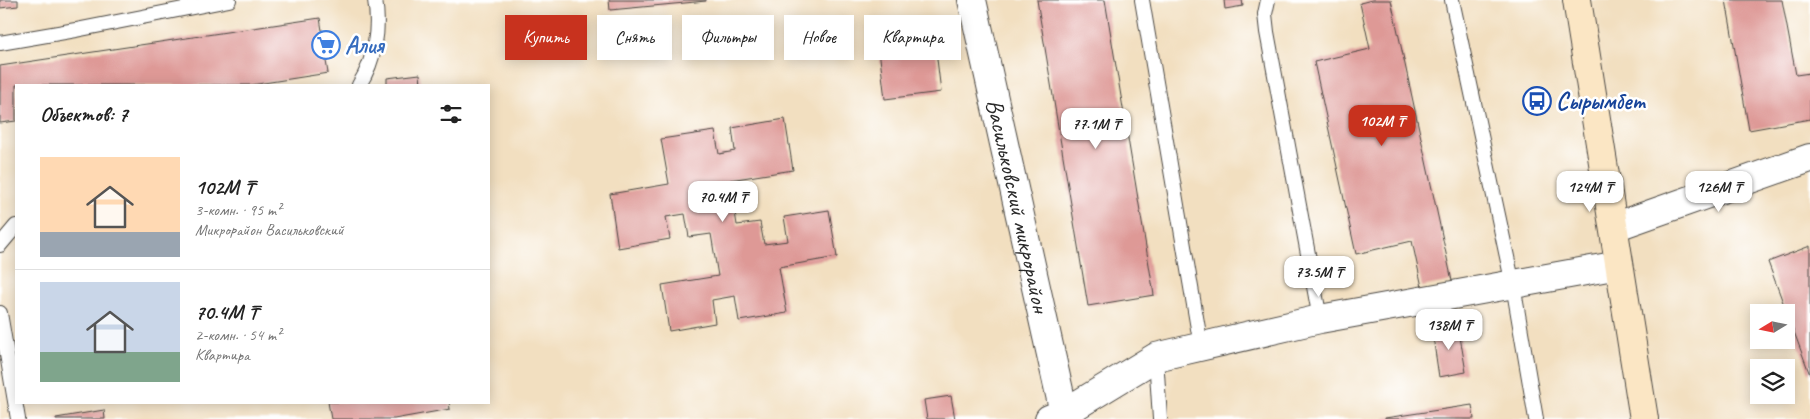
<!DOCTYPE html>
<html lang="ru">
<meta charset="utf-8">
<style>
:root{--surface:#fff;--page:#f6f6f6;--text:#222;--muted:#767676;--line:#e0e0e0;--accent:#c8321e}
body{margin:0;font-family:Caveat,sans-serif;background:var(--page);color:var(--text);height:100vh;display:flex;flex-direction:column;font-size:19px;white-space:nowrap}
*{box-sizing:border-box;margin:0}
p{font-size:16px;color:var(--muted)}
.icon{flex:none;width:28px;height:28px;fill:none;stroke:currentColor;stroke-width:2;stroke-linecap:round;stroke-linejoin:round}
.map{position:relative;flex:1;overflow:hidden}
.details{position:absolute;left:15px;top:84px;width:475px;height:320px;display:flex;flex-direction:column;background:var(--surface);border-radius:0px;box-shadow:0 2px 12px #0003}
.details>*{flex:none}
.top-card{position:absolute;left:505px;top:15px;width:475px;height:45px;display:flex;gap:10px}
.needle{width:32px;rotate:260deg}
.fabs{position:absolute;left:1750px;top:304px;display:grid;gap:10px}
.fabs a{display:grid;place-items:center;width:45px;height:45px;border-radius:0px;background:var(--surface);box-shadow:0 2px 12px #0003;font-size:25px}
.price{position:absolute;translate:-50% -42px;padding:0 11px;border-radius:10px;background:#fff;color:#222;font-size:16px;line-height:32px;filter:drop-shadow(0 1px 2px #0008)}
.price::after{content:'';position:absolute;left:50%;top:30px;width:15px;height:11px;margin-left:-8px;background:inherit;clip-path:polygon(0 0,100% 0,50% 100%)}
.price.selected{background:var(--accent);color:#fff}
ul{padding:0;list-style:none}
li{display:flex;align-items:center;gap:15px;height:125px;padding:0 25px}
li+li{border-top:1px solid var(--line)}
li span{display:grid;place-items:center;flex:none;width:140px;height:100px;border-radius:0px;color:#555}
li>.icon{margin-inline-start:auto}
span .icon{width:60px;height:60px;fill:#fffc;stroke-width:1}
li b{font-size:21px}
h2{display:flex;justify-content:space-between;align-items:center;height:60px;padding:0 25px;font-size:21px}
.tag{padding:0 18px;border-radius:0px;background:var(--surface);box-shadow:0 2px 12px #0003;font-size:18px;line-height:45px}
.tag.selected{background:var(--accent);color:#fff}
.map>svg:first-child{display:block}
</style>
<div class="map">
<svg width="1810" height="419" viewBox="0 0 1810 419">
<rect width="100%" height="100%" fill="#fff"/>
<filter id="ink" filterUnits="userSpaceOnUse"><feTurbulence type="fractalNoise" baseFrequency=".02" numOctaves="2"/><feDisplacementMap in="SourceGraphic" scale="10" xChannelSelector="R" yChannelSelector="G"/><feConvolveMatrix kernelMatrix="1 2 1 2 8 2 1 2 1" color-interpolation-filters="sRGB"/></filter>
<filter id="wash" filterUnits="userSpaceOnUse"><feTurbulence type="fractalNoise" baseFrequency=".0096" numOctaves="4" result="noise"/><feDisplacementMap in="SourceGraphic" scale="20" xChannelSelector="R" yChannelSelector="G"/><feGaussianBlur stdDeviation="1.12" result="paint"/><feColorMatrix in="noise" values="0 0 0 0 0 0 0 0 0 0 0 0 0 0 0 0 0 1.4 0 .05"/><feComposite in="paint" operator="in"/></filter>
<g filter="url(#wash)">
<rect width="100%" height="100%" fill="#f2dfc0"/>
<g id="blocks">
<!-- building -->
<path fill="#de9996" d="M0,0h18v6l-18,2z
M609,0h97v1l-96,9z
M1037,0h68l49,295 -66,11z
M1224,0h18l1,6 -18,3z
M1372,0h19l61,281 -30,6 -10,-46 -56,13 -42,-192 56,-13 -10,-46z
M1726,0h56l14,75 14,-2v46l-61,11z
M320,18l3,19 10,3 -9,9 4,24 -77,12h-235v36l-16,2v-57z
M932,18l9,74 -56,7 -9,-74z
M420,74l1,11h-34v-7z
M785,119l8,51 -63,10 7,45 23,-3 4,22 24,-3 -4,-24 45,-7 8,47 -58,10 8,46 -48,8 -4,-25 -23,4 3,23 -46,8 -7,-46 56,-9 -7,-42 -22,3 -4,-23 -19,3 4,22 -52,9 -8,-54 59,-10 -8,-45 54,-8 4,23 16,-3 -3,-23z
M1810,246v129l-42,-113z
M1458,325l8,47 -27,5 -7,-47z
M951,396l4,23h-28l-3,-19z
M328,402h121l1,7 -56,10h-63z
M1472,405l2,14h-89v-1z
M104,410l1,9h-49v-1z"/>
</g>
</g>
<g filter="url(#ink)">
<use href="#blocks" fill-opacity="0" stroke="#494641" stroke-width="1"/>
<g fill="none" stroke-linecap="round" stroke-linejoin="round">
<defs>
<path id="lane" d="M1142,0l59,346
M1268,0l-3,14 2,18 53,287
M1452,0l61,285 23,134
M0,43l76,-13 153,-30
M359,85c16,-25 21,-56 16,-85
M0,245l16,-19
M0,313l18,106
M1156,357l4,62"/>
<g id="street">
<path id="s1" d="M972,0l92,413"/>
<path d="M1614,227l196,-69"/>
<path d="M1049,419l15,-6 92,-56 164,-38 299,-54"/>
</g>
<path id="secondary" d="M1577,0l67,419"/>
</defs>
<!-- lane casing -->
<use href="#lane" stroke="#494641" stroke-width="16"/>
<!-- street casing -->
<use href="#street" stroke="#494641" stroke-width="30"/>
<!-- secondary casing -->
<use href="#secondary" stroke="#494641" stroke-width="30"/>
<!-- lane -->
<use href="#lane" stroke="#fff" stroke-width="14"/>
<!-- street -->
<use href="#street" stroke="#fff" stroke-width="28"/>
<!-- secondary -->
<use href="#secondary" stroke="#fbe6c4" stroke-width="28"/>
</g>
</g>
<!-- icons -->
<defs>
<symbol id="supermarket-ring" viewBox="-11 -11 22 22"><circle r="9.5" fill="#fff" stroke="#3f7fe0" stroke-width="1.5"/><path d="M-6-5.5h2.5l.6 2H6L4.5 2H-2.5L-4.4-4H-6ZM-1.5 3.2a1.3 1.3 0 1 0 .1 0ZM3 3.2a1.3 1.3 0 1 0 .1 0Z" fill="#3f7fe0"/></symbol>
<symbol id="bus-ring" viewBox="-11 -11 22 22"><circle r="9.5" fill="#fff" stroke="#1a4fb4" stroke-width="1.5"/><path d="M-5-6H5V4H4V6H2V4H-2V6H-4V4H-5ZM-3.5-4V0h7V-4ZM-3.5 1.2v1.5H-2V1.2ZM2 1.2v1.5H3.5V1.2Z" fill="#1a4fb4"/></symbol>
</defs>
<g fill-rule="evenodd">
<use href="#supermarket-ring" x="310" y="29" width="32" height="32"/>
<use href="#bus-ring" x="1521" y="85" width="32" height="32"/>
</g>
<g text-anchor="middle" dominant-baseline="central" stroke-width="5" stroke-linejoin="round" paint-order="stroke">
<!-- shop labels -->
<g font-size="24" font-weight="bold" fill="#366cbe" stroke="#fff" text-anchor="start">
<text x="345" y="45">Алия</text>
</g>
<!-- transit labels -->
<g font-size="24" font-weight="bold" fill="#164399" stroke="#fff" text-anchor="start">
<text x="1556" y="101">Сырымбет</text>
</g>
<!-- street labels -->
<g font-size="24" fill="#2b2b2b" stroke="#fff">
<text stroke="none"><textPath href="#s1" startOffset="211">Васильковский микрорайон</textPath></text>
</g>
</g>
</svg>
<div class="fabs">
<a><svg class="needle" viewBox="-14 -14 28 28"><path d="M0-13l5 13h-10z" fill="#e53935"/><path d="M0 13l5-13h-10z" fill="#767676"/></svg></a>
<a><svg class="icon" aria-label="layers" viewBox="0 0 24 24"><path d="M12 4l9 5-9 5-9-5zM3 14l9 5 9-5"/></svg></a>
</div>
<b class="price selected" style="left:1382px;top:147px">102M ₸</b>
<b class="price" style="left:1096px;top:150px">77.1M ₸</b>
<b class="price" style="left:1590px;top:213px">124M ₸</b>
<b class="price" style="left:1719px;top:213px">126M ₸</b>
<b class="price" style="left:723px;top:223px">70.4M ₸</b>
<b class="price" style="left:1319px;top:298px">73.5M ₸</b>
<b class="price" style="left:1449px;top:351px">138M ₸</b>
<div class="top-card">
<a class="tag selected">Купить</a>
<a class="tag">Снять</a>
<a class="tag">Фильтры</a>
<a class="tag">Новое</a>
<a class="tag">Квартира</a>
</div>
<section class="details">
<h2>Объектов: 7<svg class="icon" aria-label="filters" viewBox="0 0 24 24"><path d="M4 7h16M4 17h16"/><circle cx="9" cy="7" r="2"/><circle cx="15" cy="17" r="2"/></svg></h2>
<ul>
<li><span style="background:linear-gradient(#ffd9b3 75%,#9aa5b1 0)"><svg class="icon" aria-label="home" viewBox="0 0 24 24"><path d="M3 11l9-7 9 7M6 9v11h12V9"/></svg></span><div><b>102M ₸</b><p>3-комн. · 95 m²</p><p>Микрорайон Васильковский</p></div></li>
<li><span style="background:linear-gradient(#c9d6e8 70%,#7fa58c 0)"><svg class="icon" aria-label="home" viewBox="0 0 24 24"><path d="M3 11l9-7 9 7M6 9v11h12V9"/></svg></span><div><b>70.4M ₸</b><p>2-комн. · 54 m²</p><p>Квартира</p></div></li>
</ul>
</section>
</div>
